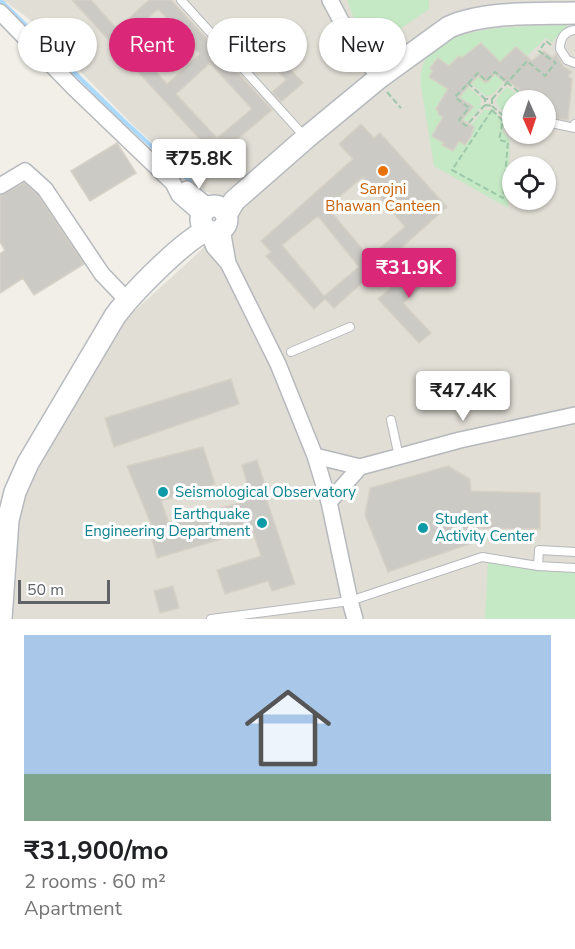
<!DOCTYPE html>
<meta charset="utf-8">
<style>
:root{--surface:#fff;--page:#f6f6f6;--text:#202124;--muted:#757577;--accent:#db2777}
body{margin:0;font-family:"Nunito Sans",sans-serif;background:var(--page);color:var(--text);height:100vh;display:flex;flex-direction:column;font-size:22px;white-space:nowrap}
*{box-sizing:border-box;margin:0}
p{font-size:20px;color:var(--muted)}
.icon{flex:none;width:33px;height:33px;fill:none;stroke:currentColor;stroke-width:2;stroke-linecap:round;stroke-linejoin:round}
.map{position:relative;height:619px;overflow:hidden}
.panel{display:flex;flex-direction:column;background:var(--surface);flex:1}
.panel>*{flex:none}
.hud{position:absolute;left:18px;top:18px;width:540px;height:54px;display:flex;gap:12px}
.needle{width:39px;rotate:177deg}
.controls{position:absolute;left:502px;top:90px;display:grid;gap:12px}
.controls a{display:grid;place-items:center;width:54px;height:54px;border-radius:50%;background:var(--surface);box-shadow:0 2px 4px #0004;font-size:30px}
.scale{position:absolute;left:18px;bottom:15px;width:92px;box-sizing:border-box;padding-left:6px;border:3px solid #5f6368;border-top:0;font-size:16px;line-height:21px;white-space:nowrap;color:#5f6368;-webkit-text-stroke:4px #fff;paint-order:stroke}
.price{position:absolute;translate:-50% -51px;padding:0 14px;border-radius:6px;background:#fff;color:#222;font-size:20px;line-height:39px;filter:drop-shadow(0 2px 3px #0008)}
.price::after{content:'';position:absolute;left:50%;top:36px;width:18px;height:14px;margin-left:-9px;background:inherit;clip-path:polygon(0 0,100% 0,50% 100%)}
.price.active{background:var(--accent);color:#fff}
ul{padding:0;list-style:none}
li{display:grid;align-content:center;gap:12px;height:318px;padding:0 24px}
li span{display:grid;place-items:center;height:186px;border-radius:0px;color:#555}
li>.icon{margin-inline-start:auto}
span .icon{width:108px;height:108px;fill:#fffc;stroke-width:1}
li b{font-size:26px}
.chip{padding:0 21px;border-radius:27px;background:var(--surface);box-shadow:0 2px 4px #0004;font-size:21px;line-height:54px}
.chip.active{background:var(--accent);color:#fff}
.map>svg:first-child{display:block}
</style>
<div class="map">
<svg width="575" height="619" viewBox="0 0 575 619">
<rect width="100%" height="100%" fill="#f1efe8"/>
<!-- education -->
<path fill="#e1ded6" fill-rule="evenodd" d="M3,0h572v619h-569l14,-111 38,-80 59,-101 82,-75 47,-47 -46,-15 -16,-19 -50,-45 -106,-108zM513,100h33v34h-33zM513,166h33v34h-33z"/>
<!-- green -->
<path fill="#c5e8c5" d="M347,0h82v9l-59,41 -9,-12z
M568,25l-16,17 -6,-4 -19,18 -11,-9 -16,15 -19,-19 -19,15 -4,-2 -10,10 -10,-8 -8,9 3,4 -4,6 12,8 3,-2 17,3 -18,10 -7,12 3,4 -1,2 6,4 -12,18 6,3 9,-2 -4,8 10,6 6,-10 6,4 9,-18 -3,-2 13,-15h8l12,10 -1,12 7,8 -2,68 -74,-42 -13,-79c0,-9 -1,-19 4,-27 22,-37 105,-33 143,-35z
M495,74l9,8 -12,13 -7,1 -14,-13 7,-7 8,7z
M468,87l13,11 -1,2 2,2 -2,2 2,2 -15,16 -4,-2 10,-13 -15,-10z
M507,87l17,13h-11v19l-16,-13 1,-2 -2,-2 1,-2 -1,-1z
M488,563l87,5v51h-90z"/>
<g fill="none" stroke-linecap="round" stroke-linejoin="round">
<!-- stream -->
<path stroke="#aadaff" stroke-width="4" d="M0,0l123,120 68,62"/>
</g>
<!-- building -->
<path fill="#cccac5" stroke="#d6d1c6" stroke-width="1.5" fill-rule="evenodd" d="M72,0h19l26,29 32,-29h22l101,110 -63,53 -9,-11 6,-6zM158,9l42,45 -33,30 -41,-46zM210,63l42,46 -35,29 -41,-44z
M266,42l37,41 -22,19 -9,-10 14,-12 -28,-30z
M481,43l19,19 16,-15 16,14 12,-10 9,7 3,-4 7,12 9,6 -4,4 4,3 -4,41 -22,-2v-18h-15l-21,-18 -2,3 -13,-11 -9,9 -8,-7 -19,21 14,10 -11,13 12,7 -3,9 -6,9 -6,-4 -6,10 -11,-6 2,-2 -12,-7 11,-19 -5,-3 1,-2 -3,-3 12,-20 -19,-12 4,-6 -3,-3 8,-10 11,8 10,-10 3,2z
M361,124l13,14 6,-5 67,74 -113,101 -9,-9 -11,10 -48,-53 5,-4 -10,-11 92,-82 -14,-15zM363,177l42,50 -36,30 -42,-50zM318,216l41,51 -35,29 -42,-51z
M117,143l19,30 -46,28 -19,-30z
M24,183l14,12 46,69 -50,31 -11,-17 -23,15v-39l5,-4 -5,-8v-46z
M424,259l13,14 -34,30 28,30 -12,10 -41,-44z
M231,379l8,25 -125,43 -9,-29z
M203,447l12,37 -54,17 8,22 74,-21 -4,-12 9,-3 -6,-22 15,-5 8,25 -3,1 33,98 -23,7 -4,-10 -43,13 -8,-24 44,-14 -9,-26 -95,28 -7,-26 4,-1 -27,-65z
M448,466l22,13 1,12 69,2v36l-64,-1 2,13 -90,31 -23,-57 5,-27z
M173,586l6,22 -19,5 -6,-22z"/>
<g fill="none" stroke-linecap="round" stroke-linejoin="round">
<defs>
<path id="lane" d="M181,0l124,137
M575,30c-11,1 -15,9 -15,19l7,11 8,3
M556,124l19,4v-4
M291,352l59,-25
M391,420l8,37
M575,552l-36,-2 -1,16 37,2
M211,619l139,-18 132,-44 56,9"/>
<path id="street" d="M330,0l27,51 23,26
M0,12l73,75 100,96 6,12 23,20
M0,186l25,-15 20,18 57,85 25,26
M187,189l22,18
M222,229l6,34
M207,230l7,17 14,16 50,101 37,92 14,46 21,99 5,18
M315,456l45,11 100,-27 115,-25
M329,502l31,-35"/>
<path id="secondary" d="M201 219a13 13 0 1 1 26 0a13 13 0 1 1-26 0Z
M226,215l8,-14 72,-63 74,-61 69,-50c36,-16 88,-13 126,-14
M1,619l7,-99 7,-28 13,-29 87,-147c17,-23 67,-74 92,-86"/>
</defs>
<!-- lane casing -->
<use href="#lane" stroke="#b5b8bc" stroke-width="10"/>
<!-- street casing -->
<use href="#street" stroke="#b5b8bc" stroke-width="18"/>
<!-- secondary casing -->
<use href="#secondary" stroke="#b6babf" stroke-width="24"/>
<!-- path -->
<path stroke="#9cc7a9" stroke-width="2" stroke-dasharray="6 3" stroke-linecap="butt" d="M551,45l-5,-4 -7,10 17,12
M468,83l17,16
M387,92l14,16
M492,99l35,-38 18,15 11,-14
M485,105l7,1v-7h-7v6l-19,21 -7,-6 10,-12 -14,-11 23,-24 8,8 9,-9 33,28
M492,106l14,12
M492,110l11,11 -4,19 9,2 -5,56 -51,-28z"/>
<!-- lane -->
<use href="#lane" stroke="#fff" stroke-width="8"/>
<!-- street -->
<use href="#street" stroke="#fff" stroke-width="15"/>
<!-- secondary -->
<use href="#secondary" stroke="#fff" stroke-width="21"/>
</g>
<!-- markers -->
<circle fill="#e8710a" stroke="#fff" stroke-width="2" cx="383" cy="171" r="6"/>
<g fill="#0f9aa8" stroke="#fff" stroke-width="2">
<circle cx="163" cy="492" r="6"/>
<circle cx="262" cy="523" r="6"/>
<circle cx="423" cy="528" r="6"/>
</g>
<g text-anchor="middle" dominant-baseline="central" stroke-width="6" stroke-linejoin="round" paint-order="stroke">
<!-- food labels -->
<g font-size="15" fill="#c56008" stroke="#fff">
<text x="383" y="189">Sarojni<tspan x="383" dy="17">Bhawan Canteen</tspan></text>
</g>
<!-- culture labels -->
<g font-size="15" fill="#0d838f" stroke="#fff" text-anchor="start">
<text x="175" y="492">Seismological Observatory</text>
<text x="250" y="514" text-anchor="end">Earthquake<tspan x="250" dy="17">Engineering Department</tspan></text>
<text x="435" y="519">Student<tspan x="435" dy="17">Activity Center</tspan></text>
</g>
</g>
</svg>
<div class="controls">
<a><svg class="needle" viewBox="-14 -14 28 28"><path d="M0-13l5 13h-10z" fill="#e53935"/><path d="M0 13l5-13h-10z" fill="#757577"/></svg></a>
<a><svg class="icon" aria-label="locate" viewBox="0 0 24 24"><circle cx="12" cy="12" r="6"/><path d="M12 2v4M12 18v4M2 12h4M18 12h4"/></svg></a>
</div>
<div class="scale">50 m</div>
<b class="price" style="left:199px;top:190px">₹75.8K</b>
<b class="price active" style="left:409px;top:299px">₹31.9K</b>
<b class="price" style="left:463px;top:422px">₹47.4K</b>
<div class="hud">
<a class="chip">Buy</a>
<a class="chip active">Rent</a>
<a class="chip">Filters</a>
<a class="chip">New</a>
</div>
</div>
<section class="panel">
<ul>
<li><span style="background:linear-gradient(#a9c7e8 75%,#7fa58c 0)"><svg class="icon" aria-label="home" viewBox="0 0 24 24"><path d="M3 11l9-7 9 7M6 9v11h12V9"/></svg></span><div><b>₹31,900/mo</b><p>2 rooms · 60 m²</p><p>Apartment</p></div></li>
</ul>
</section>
